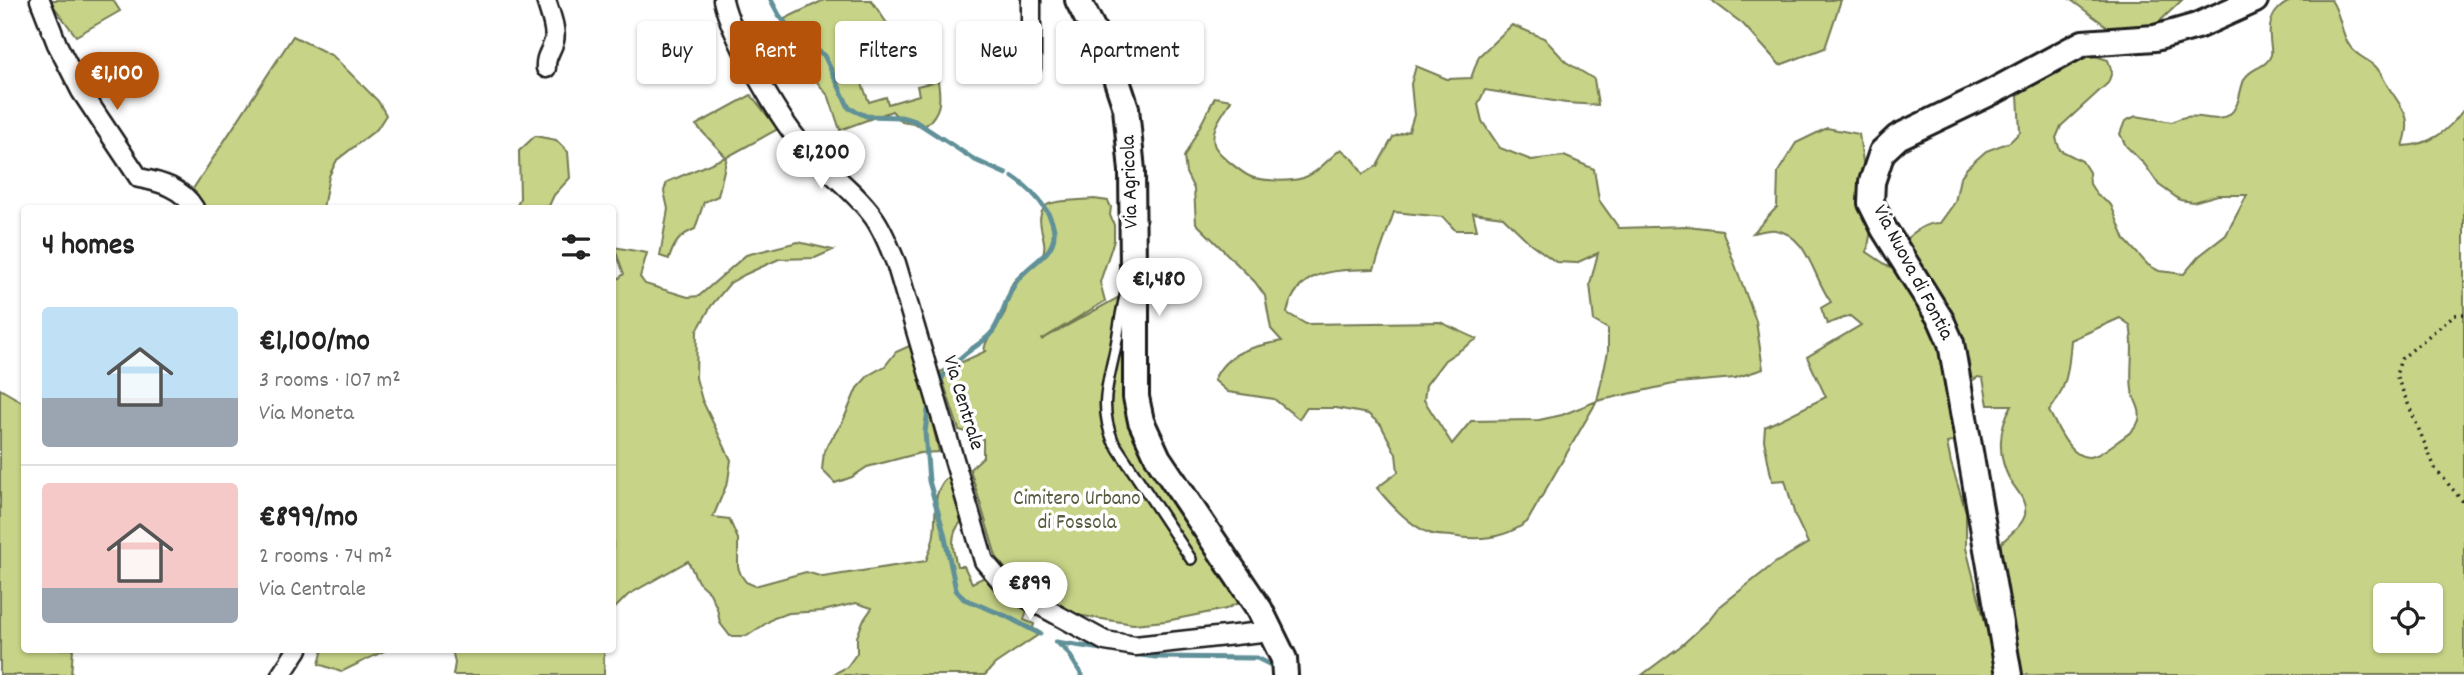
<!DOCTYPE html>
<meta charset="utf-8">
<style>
:root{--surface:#fff;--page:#f2f2f2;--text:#222;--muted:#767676;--line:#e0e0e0;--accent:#b45309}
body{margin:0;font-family:Dekko,sans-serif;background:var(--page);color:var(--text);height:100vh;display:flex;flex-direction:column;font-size:26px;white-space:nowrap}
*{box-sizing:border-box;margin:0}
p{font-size:23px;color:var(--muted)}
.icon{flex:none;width:38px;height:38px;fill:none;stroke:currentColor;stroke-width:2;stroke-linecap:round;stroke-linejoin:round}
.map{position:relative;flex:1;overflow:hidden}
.sheet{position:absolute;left:21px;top:205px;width:595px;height:448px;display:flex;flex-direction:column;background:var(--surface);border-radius:7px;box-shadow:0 2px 5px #0004}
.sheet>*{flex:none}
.top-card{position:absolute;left:637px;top:21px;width:665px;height:63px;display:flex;gap:14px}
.fabs{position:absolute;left:2373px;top:583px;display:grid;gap:14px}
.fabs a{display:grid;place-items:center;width:70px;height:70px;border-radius:7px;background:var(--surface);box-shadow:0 2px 5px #0004;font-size:35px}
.price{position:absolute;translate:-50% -60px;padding:0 16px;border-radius:24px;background:#fff;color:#222;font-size:23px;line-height:46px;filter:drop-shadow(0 2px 4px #0008)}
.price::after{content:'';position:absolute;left:50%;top:42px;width:21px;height:16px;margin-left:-10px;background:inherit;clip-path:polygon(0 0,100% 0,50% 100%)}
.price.on{background:var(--accent);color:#fff}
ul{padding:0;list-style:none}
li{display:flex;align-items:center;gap:21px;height:175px;padding:0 21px}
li+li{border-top:2px solid var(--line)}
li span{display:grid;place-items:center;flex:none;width:196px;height:140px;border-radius:7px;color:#555}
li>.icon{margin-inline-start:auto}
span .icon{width:84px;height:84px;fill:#fffc;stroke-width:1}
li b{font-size:30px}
h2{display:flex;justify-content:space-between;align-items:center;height:84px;padding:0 21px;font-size:30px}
.tag{padding:0 24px;border-radius:7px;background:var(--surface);box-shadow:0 2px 5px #0004;font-size:24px;line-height:63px}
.tag.on{background:var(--accent);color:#fff}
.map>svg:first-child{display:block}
</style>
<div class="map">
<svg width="2464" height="675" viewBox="0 0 2464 675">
<rect width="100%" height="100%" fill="#fff"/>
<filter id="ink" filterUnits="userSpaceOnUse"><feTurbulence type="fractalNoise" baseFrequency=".0143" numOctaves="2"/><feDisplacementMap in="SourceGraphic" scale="14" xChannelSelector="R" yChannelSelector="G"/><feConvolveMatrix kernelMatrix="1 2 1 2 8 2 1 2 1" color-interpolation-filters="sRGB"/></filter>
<g filter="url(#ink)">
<!-- green -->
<path fill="#c7d487" stroke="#727852" stroke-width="2" fill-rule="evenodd" d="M49,0h64l7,11 -44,25z
M824,0h47l24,35 -43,17 4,16 13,34 17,-5 2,7 31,-9 -2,-9 21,-5c3,20 3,31 -13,45l-23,-4 -10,-11 -52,19 -11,-33 -27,-34 -6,-17 -14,-26z
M1711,0h130l-16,48 -45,17 -37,-41z
M2071,0h111l-25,24 -48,4z
M2293,0h38c10,14 9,31 18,45 6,10 16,13 25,20 7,6 10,16 15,23 15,23 24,29 14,58 28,-1 45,-15 61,-37v566h-822l40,-30 25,-23 11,-14 57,-45 33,-20 -13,-27 -10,-36 -13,1 -8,-41 1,-13 61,-30 -19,-40 54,-32 -11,-9 -23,8 -6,-16 10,-6c-17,-22 -23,-68 -56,-72 -6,-1 -16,2 -22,3l24,-26 1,-35 18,-29 31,-15 32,6 13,91 -5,27 39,26 29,45 26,117 -14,3 4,20 15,49v36l21,82 8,-7 5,-79c8,-8 22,-18 25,-29 2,-15 -8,-24 -15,-35 -13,-24 -12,-52 2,-75h-24l-5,-27 -5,-1 -8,5c-7,-55 -38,-94 -67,-140 12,-11 21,-19 37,-19l15,-21 5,-24 7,-10 19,-17 24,-9 10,-10 -2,-38 8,-11 57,-26 12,-1 13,4 4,12 -4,11 -47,43 -5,12 4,12 22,11 7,11 1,12 7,11 14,10 14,35 23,25 11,6 25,3 15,-18 27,-21 21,-40h-29l-25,7 -13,-2 -21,-15 -14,-20 -19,-19 -6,-12 5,-13 11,-5 36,6c24,-14 42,4 57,-7 11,-9 10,-23 15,-35 5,-12 23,-12 27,-25 1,-5 -1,-12 -1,-17 -2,-19 5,-31 23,-38zM2120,318l10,7c5,22 -1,43 2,65 1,10 10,18 7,30 -3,11 -13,15 -22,22 -8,5 -14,11 -23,14 -22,8 -37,-30 -45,-45 18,-22 20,-43 22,-71zM2385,595h46v45h-46z
M1512,25l32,13 22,24 28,17 4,26 -32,-2 -81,-13 -7,14 4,17 18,27 31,12 33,-4 30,13 5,31 20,28 68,-2 35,4 34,91 7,48 -28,9 -57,5 -81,18 -70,121c-23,17 -49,19 -76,14 -7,-1 -15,0 -22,-3 -20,-8 -39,-29 -52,-45l21,-16 -2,-18 -15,-29 -13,-11 -32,-6h-30l-7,11 -25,-20 -46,-7 -14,-12c12,-29 41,-34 68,-39l-11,-12 -6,-33 -10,-14 -59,-59 -2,-34 -8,-16 -2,-16 31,-60 16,3c-7,14 -21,27 -17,44 2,9 31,32 40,34 14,3 35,4 49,0 15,-5 25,-19 38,-29l13,11 9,14 14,-8 16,-29 16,-6 5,-16 -3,-31 5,-18 31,13 24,-1 8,-22zM1394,212l49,5 12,13h22l-4,-17 30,4 27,26 26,19 20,1 22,-10 -8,31 4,37 14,8v23l-11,49 -35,14 -23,5 -68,1 -19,23 -28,-44 2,-15 19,-25 32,-21 -37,-17 -134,2 -19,-11c10,-45 49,-43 87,-44z
M293,36l40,20 45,45 8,14 -9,14 -40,31 -8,16 -6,32h-118l-14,-16z
M751,95l27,34 -51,28 -9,39 -14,6 -9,27c-15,6 -21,14 -26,30l-9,-3 8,-47 -4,-18 3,-9 59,-25 -30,-32z
M535,136l21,4 12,12 2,26 -16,17 -6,13h-32l4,-10 -1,-47z
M1094,199l14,2 3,6 -1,8 4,10v15l-14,42 5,19 -64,39 78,-43 11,4 -2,72 116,227 -18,9 -60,12 -33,3 -56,-9 -55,-31 -16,-14 -10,-14 -26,-87 13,-12v-18l-6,-4 -18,-5 -19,-58 46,-21 -2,-1c3,-16 14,-24 21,-38 4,-10 2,-23 9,-31 8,-10 20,-11 28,-25 9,-16 -12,-36 5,-51 5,-5 36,-5 47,-6z
M798,242l35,8 -18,8 -36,1 -33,15 -16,9 -19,23 -14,25 -1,47 6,22 29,60 -3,21 -15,36 16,2 9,20v28l3,8 5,7 9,4 51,-14 17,5 103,-16c3,-8 7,-18 8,-27 3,-21 -3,-44 15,-58l12,46c-12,13 -8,29 -4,44h7l8,17 13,-6 19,16 24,14 -4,13 10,4 -1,4 8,5 -46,31 -10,11h-153l15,-8 10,-14v-16l6,-16 9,-13 -16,-5 -33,8 -34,2 -15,5 -27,18h-17l-10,-13 -3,-15 -7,-15 -12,-11 -10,-21 -60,34 -15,15 -1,-326 12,-10 -10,-27 33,6 -7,24 5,7 43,13 11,-1 47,-41z
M914,344l25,108 -19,1 -53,14 -15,10 -17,6 -13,-13 2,-19 19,-30 14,-33 12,-13 16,-9 11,-14z
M0,389l24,14v246h49l-2,26h-71z
M323,649h65l-47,23 -22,-8z
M452,649h152v26h-151l2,-12z"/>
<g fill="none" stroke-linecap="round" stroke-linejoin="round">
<!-- stream -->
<path stroke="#609098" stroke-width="5" d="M771,0l8,15 18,22 27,18 25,53 17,8 35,1 14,4 60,39 31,14
M939,383c6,-11 15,-20 25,-28 9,-8 22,-14 29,-24 10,-15 13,-34 23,-49 8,-12 21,-19 31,-30 22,-26 -13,-61 -34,-75
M929,403l-4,29 4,49 15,52 12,57 8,9 42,17 34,18
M1056,642l52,8
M1059,644l8,7 15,24
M1132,654l24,3 101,1 20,10"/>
<defs>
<path id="lane" d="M1128,287c-7,19 -8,38 -12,58 -7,37 -18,59 -3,96l78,118"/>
<path id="street" d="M40,0l17,44 24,47 58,87c22,4 43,10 55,30
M546,0c3,11 11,29 8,41 -3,11 -9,15 -8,27
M723,0c8,36 56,119 80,146 22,24 50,43 69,69 11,14 17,32 24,48l88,298 22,26 99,54 30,5 136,-15
M1031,0v68
M281,675l17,-26"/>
<path id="secondary" d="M1078,0l35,69 13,39 6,63 1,97 3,32v97l5,24 17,37 102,152 24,49 1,16
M2009,675l-58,-332 -10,-23 -57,-91 -13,-26 1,-21 10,-30 16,-15 98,-47 87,-47 72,-5 42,-12 58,-26"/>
</defs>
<!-- lane casing -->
<use href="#lane" stroke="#1c1c1c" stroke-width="14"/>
<!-- street casing -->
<use href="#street" stroke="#1c1c1c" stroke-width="23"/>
<!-- secondary casing -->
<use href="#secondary" stroke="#1c1c1c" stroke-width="30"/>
<!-- path -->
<path stroke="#1c1c1c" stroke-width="3.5" stroke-dasharray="2 5" stroke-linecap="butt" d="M2464,314l-10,1 -53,44 -5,16 39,93 29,35"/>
<!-- lane -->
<use href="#lane" stroke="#fff" stroke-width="9"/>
<!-- street -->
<use href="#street" stroke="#fff" stroke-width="18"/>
<!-- secondary -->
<use href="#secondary" stroke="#fff" stroke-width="24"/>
</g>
</g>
<g text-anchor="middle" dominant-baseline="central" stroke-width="7" stroke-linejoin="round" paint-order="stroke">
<!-- street labels -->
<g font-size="21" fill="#1c1c1c" stroke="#fff">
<text transform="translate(1131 182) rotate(-92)">Via Agricola</text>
<text transform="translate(1912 273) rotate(62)">Via Nuova di Fontia</text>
<text transform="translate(962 403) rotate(73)">Via Centrale</text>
</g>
<!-- park labels -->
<g font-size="21" fill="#585c41" stroke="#fff">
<text x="1077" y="500">Cimitero Urbano<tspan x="1077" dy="24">di Fossola</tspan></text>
</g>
</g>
</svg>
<div class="fabs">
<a><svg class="icon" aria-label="locate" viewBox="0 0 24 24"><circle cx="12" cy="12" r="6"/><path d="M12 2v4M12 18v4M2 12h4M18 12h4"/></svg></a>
</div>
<b class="price on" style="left:117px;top:112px">€1,100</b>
<b class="price" style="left:821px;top:191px">€1,200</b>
<b class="price" style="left:1159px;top:318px">€1,480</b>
<b class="price" style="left:1030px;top:622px">€899</b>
<div class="top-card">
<a class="tag">Buy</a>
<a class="tag on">Rent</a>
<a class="tag">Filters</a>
<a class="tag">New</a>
<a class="tag">Apartment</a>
</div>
<section class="sheet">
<h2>4 homes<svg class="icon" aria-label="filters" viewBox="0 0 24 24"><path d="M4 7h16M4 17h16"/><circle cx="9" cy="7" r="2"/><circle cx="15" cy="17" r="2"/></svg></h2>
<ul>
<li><span style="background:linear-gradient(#bfe0f5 65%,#9aa5b1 0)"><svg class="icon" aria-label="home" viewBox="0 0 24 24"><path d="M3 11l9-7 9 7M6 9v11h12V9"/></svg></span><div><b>€1,100/mo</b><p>3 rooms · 107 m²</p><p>Via Moneta</p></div></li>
<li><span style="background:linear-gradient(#f6c9c9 75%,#9aa5b1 0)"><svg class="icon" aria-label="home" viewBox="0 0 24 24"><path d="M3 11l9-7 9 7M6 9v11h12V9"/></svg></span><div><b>€899/mo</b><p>2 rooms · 74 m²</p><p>Via Centrale</p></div></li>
</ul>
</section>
</div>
